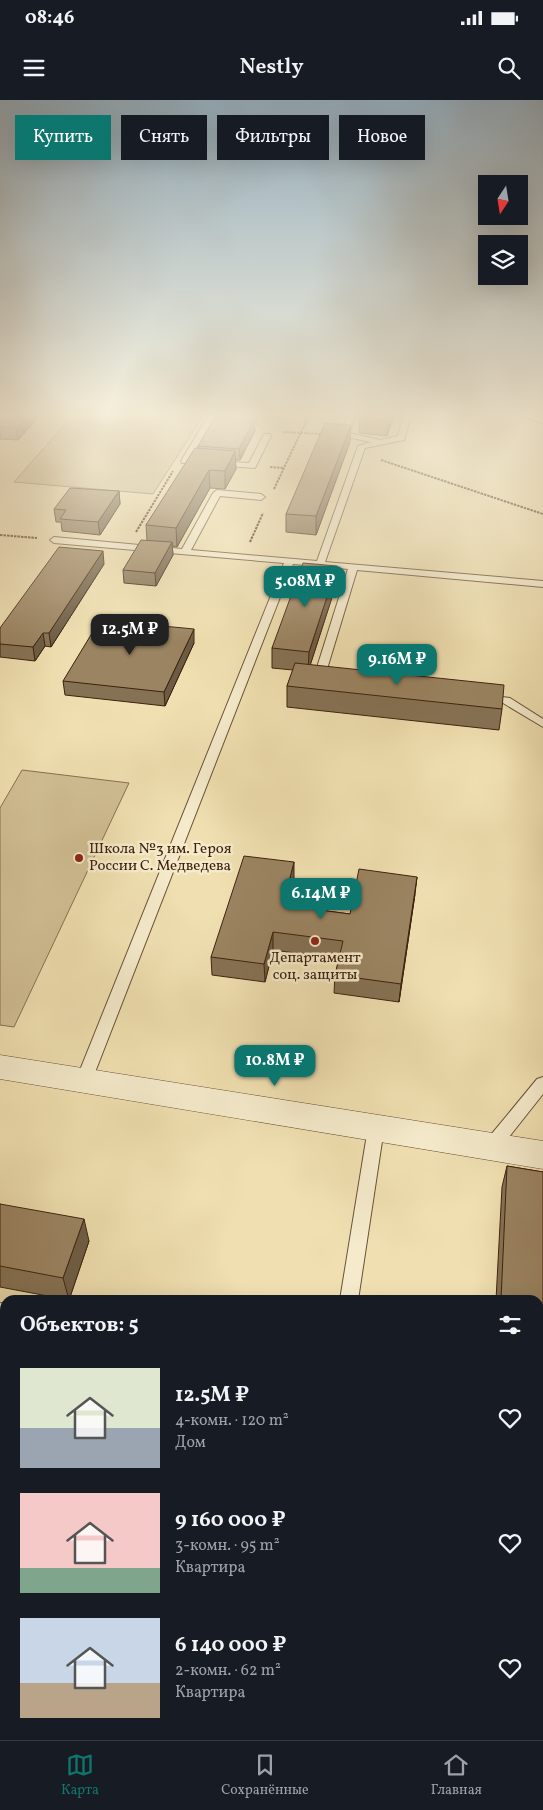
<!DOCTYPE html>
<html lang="ru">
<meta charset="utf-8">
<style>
:root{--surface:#171b24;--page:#242831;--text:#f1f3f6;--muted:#9ea1a6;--line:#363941;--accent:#0f766e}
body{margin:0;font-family:Vollkorn,serif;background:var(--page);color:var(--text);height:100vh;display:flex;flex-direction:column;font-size:19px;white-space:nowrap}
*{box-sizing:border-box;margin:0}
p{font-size:16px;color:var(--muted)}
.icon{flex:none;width:28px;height:28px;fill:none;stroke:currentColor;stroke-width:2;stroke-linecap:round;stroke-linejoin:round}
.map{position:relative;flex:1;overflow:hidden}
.panel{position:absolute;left:0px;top:1195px;width:544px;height:445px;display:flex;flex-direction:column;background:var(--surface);border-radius:15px 15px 0 0;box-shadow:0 5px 20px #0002}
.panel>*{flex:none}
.top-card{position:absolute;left:15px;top:15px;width:514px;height:45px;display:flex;gap:10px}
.needle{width:32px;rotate:192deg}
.fabs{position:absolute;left:478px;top:75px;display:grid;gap:10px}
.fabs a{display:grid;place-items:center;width:50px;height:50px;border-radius:0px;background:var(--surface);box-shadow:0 5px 20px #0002;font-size:25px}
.price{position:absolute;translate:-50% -42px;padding:0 11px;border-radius:10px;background:var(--accent);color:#fff;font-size:16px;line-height:32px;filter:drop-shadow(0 1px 2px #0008)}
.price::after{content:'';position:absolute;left:50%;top:30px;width:15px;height:11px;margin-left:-8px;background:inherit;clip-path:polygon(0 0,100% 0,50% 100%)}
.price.selected{background:#222;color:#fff}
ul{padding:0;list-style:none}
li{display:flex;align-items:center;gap:15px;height:125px;padding:0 20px}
li span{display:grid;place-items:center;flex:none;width:140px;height:100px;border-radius:0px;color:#555}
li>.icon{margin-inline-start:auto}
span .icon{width:60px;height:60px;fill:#fffc;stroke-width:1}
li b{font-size:21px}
h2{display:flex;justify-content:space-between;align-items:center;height:60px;padding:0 20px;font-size:21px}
.pill{padding:0 18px;border-radius:0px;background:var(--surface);box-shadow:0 5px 20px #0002;font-size:18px;line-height:45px}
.pill.selected{background:var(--accent);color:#fff}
.status{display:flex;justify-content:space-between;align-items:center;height:35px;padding:0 25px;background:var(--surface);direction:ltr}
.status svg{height:14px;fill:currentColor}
header{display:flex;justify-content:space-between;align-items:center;height:65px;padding:0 20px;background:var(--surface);font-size:22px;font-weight:600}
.tab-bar{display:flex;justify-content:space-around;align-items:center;height:70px;border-top:1px solid var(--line);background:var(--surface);font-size:14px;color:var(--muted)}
.tab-bar a{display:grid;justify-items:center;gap:2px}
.tab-bar .selected{color:var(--accent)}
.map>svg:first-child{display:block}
</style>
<div class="status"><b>08:46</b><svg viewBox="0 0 49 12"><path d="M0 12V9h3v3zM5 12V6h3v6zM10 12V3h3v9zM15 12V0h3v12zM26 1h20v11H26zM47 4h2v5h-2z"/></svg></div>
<header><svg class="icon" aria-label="menu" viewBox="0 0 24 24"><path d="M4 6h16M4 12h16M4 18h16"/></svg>Nestly<svg class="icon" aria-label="search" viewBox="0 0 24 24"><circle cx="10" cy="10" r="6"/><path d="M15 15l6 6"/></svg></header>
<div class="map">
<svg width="543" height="1640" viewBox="0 0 543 1640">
<rect width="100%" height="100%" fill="#f0e0b1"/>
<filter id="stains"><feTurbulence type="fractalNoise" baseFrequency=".004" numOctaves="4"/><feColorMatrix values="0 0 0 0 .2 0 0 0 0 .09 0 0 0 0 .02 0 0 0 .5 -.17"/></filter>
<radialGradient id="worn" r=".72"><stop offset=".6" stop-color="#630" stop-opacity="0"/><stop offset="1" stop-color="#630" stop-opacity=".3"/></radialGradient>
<!-- green -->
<path fill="#d2c095" stroke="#887051" d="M75,313h130l-52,81 -139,-12z
M22,670l107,13 -115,244 -14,-2v-217z"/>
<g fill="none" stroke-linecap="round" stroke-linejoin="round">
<defs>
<path id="lane" d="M210,313h8l-28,46 59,4 15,-29h6l1,2 -16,32 -73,-5 -1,-2z
M349,313h8l-8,20 31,7 18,-4 6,-23h8l-8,27 -39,8 -40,114 218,19v6l-186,-17 -33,109 1,2 -5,3 -7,-4 35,-111 -55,-5 -201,516 -2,4 -6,2 -6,-2 -2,-4 208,-517 -230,-20 -4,-3 4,-3 128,12 31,-56 4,-3 44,4 4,3 -4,3 -41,-4 -29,54 126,11 41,-115 13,-4 -29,-6 -1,-2z
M507,313h14l22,6v4z
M486,595l24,3 33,21v8l-40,-24 -21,-3 -1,-2 1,-2z
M543,977v17l-46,58 -6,2 -6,-2 -2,-5 2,-5 52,-63z
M376,1021l6,2 2,5 -26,172h-18l28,-172 2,-5z
M0,1203l5,1v18l-5,-1z
M0,1578h5v24h-5z
M266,1635h24v5h-24z"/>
<path id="street" d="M0,955l543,86v28l-543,-90z"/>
</defs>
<!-- lane casing -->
<use href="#lane" stroke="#6a5136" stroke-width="2"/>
<!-- street casing -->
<use href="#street" stroke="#6a5136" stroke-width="1"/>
<!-- path -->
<path stroke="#3e210d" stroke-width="2" stroke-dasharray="2.5 1" stroke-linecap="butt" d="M257,325l-1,-4 4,-8
M283,332l39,2
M381,360l162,54
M270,367l13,1
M274,389l36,-76
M136,432l37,-61
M0,435l37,3
M250,442l13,-29"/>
<!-- lane -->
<use href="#lane" fill="#f5ebcc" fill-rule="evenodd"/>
<!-- street -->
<use href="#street" fill="#f5ebcc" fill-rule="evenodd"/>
</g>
<!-- wall -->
<path fill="#857254" stroke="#3e210d" d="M0,313h42l-24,27 -18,-1z
M395,313l-8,23 -28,-3 1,-16z
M533,313h10v2z
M254,319l1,12 -15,29h-5l1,9 -11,20 -15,-1 -33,59 -5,-1 1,9 -17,31 -32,-3 -1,-13 24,-30 -1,-15 52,-76v-3z
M350,342l-34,93 -30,-3v-18z
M119,391l1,13 -20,31 -38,-4 -1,-9h-5l-2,-13z
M104,464l-53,83 -6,-1 -10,15 -35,-4v-29z
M337,466l-1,19 -26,80 192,44 -3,21 -212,-23v-21l6,-16 -21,-2v-20z
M194,543l-29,63 -100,-11 -2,-14z
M294,780l-7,26 63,8 65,-20 -16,108 -65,-9 1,-18 4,-16 -66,-9 -8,32 -53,-7 -1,-18z
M507,1066l36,6v549l-4,-1v-420h-43l6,-113z
M0,1104l89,37 -20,59 -69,-13z
M0,1427l5,1v118l-5,-2z"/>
<!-- shaded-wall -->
<path fill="#6c5c45" stroke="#3e210d" d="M30,313h12l-24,27 -2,-12z
M391,313h4l-8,23 2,-16z
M254,319l1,12 -15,29 -1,-11z
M351,325l-1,17 -34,93v-19z
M235,351l1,18 -11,20v-18z
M209,370l1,18 -33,59 -1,-19z
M119,391l1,13 -20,31 -2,-13z
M172,442l1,13 -17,31 -1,-13z
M103,451l1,13 -53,83 -2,-14z
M337,466l-1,19 -28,87 1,-20z
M194,529v14l-29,63 -1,-14z
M43,533l2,13 -10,15 -2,-14z
M294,762v18l-11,43v-18z
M417,777l-2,17 -16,108 2,-18z
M273,832v18l-8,32 -1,-18z
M84,1119l5,22 -20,59 -6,-22z
M110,1635h9l-1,5h-9z"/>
<!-- building -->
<path fill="#9b8462" stroke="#3e210d" d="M1,313h29l-14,15 -16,-1v-13z
M361,313h30l-2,7 -29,-3z
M215,317l39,2 -15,30 -41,-3z
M325,323l26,2 -35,91 -30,-2z
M195,348l40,3 -10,20 -16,-1 -33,58 -30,-3z
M70,388l49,3 -21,31 -38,-3 6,-9 -12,-1z
M141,440l31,2 -17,31 -32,-3z
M59,447l44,4 -54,82h-6l-10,14 -33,-3v-16z
M303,463l34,3 -28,86 -37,-4z
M100,520l94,9 -30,63 -101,-11z
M295,563l209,22 -2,24 -215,-23z
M244,756l50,6 -11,43 67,9 9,-45 58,8 -16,107 -66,-9 8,-34 -70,-9 -9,32 -53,-7z
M507,1066l36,6v535l-4,-1v-406h-38z
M0,1104l84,15 -21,59 -63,-12z
M0,1427l5,1v105l-5,-2z
M5,1635h105l-1,5h-106z"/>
<!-- sky -->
<linearGradient id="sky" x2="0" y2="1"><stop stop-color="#93acbc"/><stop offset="0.58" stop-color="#f8f1dc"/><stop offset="1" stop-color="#f8f1dc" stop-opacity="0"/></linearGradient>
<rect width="543" height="543" fill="url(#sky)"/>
<!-- markers -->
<g fill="#8f2418" stroke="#f5ebcc" stroke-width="2">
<circle cx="79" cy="758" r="5"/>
<circle cx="315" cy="841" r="5"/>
</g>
<g text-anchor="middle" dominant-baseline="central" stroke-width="5" stroke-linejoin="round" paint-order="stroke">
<!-- poi labels -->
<g font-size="15" fill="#3e210d" stroke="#f5ebcc" text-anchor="start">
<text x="89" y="749">Школа №3 им. Героя<tspan x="89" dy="17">России С. Медведева</tspan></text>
<text x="315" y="858" text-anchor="middle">Департамент<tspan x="315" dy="17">соц. защиты</tspan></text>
</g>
</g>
<rect width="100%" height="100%" filter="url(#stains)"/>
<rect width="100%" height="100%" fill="url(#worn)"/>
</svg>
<div class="fabs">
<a><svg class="needle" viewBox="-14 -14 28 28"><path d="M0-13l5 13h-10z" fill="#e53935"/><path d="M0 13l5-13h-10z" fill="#9ea1a6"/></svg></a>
<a><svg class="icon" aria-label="layers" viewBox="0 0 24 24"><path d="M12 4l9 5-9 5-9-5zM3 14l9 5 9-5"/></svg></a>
</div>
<b class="price" style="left:305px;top:508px">5.08M ₽</b>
<b class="price selected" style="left:130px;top:556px">12.5M ₽</b>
<b class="price" style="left:397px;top:586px">9.16M ₽</b>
<b class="price" style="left:321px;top:820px">6.14M ₽</b>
<b class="price" style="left:275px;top:987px">10.8M ₽</b>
<div class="top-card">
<a class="pill selected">Купить</a>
<a class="pill">Снять</a>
<a class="pill">Фильтры</a>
<a class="pill">Новое</a>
</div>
<section class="panel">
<h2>Объектов: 5<svg class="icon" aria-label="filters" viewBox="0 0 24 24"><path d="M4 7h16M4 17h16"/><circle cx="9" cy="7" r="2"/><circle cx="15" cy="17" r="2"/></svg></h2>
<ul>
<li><span style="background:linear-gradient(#dfe7d0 60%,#9aa5b1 0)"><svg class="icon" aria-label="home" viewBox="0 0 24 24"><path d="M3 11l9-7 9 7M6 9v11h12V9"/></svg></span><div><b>12.5M ₽</b><p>4-комн. · 120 m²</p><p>Дом</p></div><svg class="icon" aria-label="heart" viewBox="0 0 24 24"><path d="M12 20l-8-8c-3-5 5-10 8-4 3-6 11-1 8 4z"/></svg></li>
<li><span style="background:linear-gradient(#f6c9c9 75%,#7fa58c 0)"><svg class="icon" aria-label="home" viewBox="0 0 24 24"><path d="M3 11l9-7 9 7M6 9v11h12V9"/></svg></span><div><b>9 160 000 ₽</b><p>3-комн. · 95 m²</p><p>Квартира</p></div><svg class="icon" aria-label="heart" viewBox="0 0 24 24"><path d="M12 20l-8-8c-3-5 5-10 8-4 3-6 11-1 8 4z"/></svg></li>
<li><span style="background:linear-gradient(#c9d6e8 65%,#b9a48a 0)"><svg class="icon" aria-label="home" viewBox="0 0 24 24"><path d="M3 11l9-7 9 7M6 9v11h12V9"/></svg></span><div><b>6 140 000 ₽</b><p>2-комн. · 62 m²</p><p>Квартира</p></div><svg class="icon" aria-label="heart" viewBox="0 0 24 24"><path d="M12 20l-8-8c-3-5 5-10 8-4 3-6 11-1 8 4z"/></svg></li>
</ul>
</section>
</div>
<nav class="tab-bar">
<a class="selected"><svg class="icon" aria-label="map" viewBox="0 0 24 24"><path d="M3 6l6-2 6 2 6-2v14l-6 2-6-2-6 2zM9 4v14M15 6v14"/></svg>Карта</a>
<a><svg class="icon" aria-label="saved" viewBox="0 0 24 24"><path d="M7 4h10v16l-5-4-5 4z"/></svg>Сохранённые</a>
<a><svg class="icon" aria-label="home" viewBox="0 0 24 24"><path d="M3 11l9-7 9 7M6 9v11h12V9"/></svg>Главная</a>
</nav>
